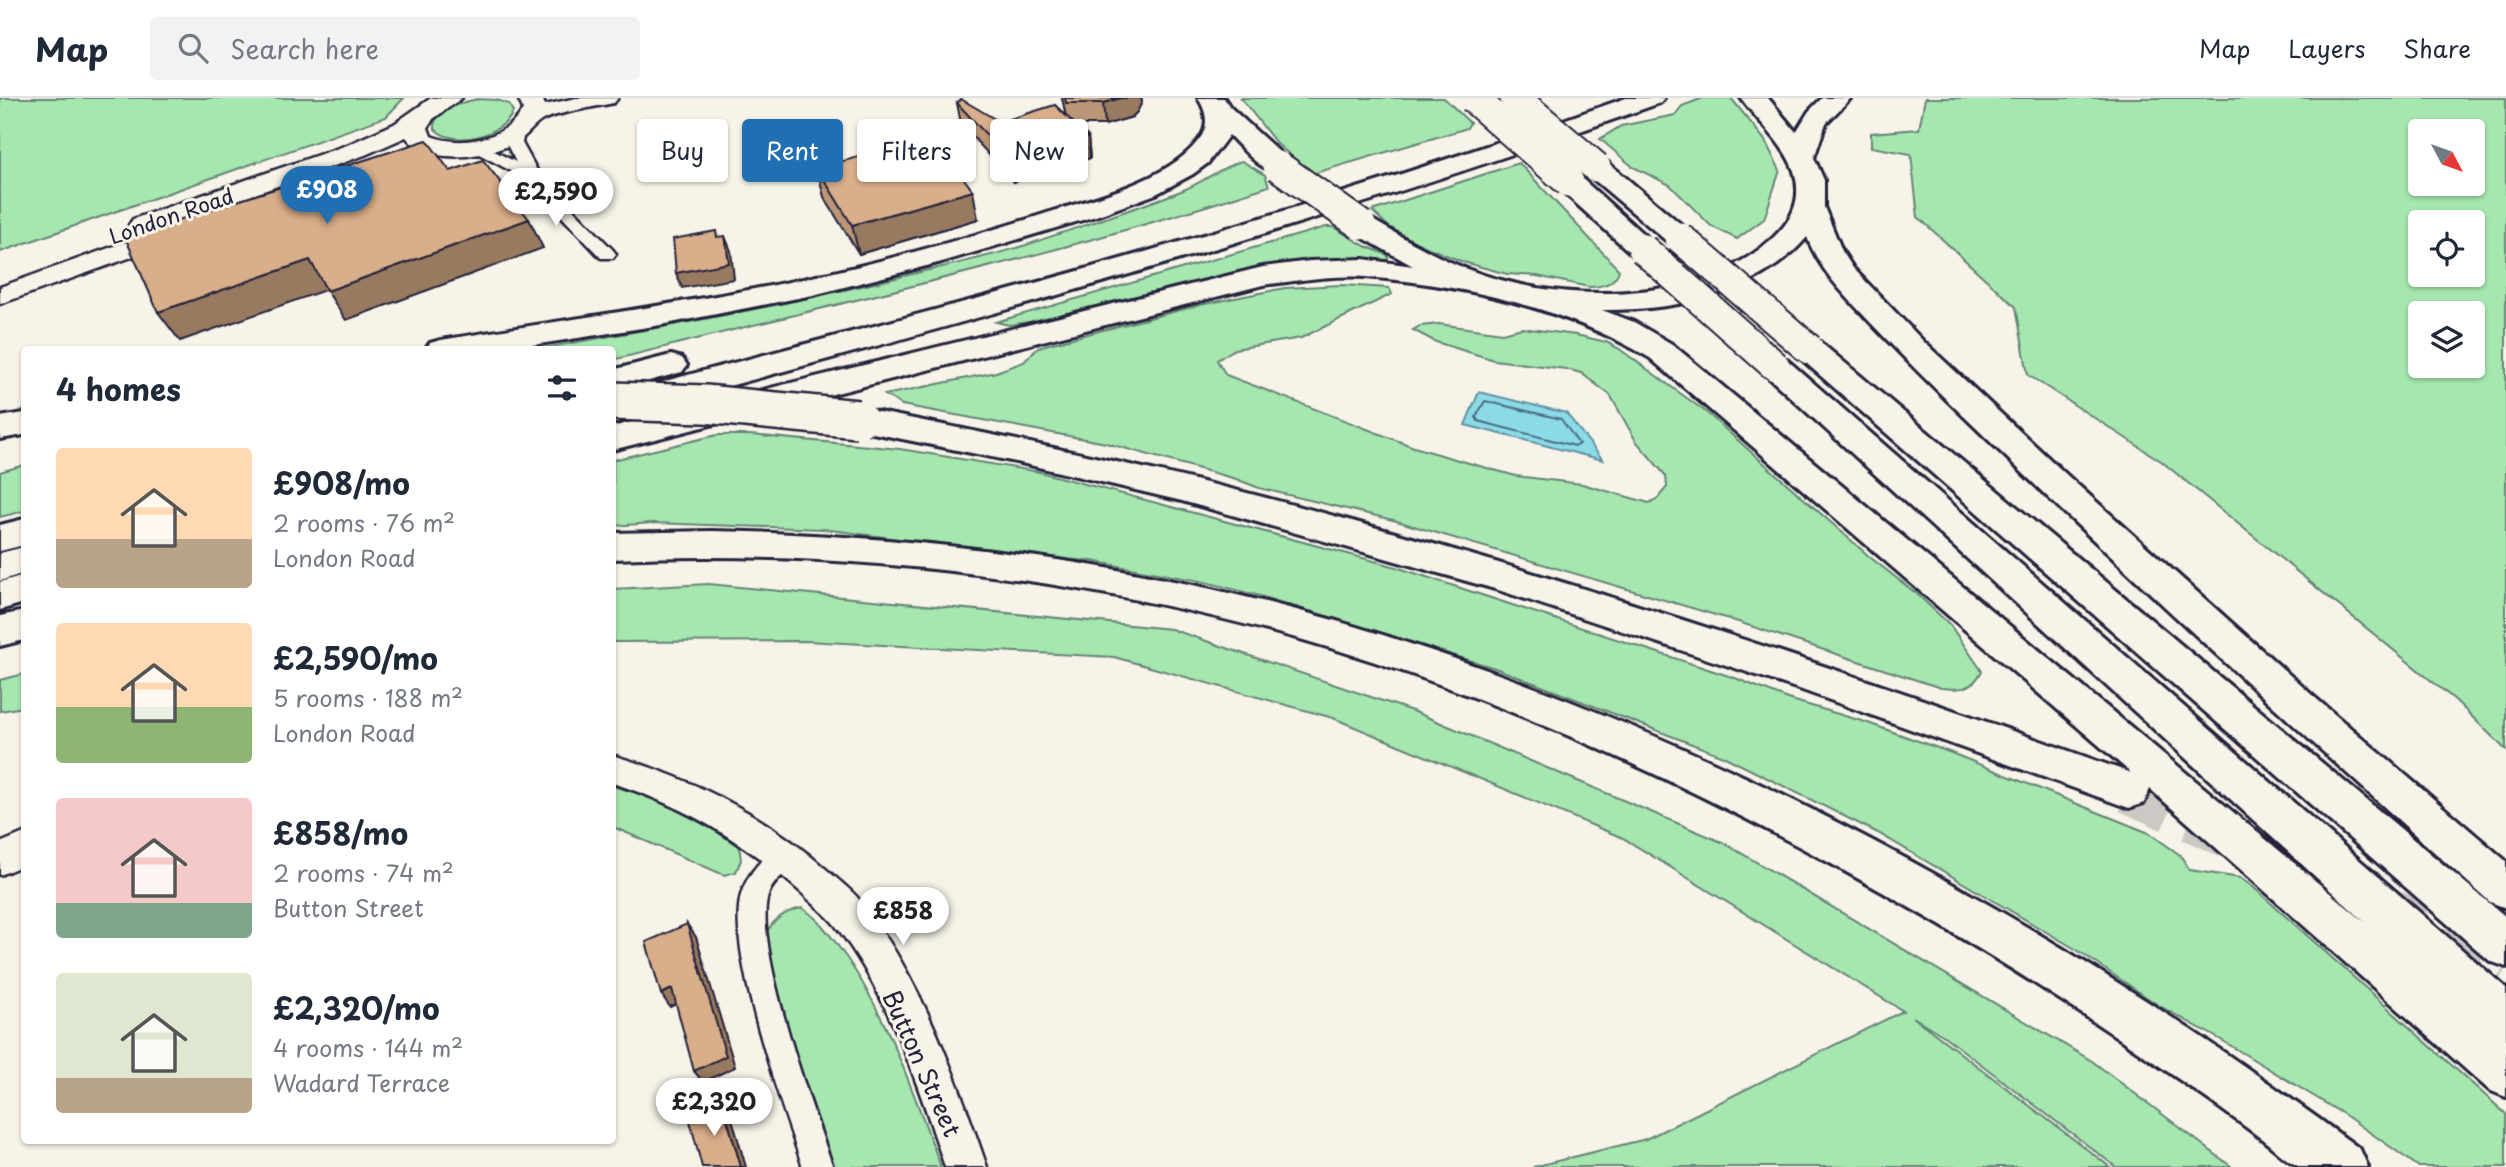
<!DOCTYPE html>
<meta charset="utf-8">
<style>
:root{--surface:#fff;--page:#f2f2f3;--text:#1f2937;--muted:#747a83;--line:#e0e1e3;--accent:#1f6fb2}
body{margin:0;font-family:"Playpen Sans",sans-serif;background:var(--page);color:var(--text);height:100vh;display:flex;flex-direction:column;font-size:26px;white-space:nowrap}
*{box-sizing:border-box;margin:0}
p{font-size:23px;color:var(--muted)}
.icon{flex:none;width:38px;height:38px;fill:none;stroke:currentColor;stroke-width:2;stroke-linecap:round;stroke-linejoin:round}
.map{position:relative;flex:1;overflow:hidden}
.side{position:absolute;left:21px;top:248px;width:595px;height:798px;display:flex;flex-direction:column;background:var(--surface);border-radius:7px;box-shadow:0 2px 5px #0004}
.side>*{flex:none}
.top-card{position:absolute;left:637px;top:21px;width:665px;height:63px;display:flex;gap:14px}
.needle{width:46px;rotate:131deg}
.buttons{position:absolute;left:2408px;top:21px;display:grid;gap:14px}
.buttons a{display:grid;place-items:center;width:77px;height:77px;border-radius:7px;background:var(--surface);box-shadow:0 2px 5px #0004;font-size:35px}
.price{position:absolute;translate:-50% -60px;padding:0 16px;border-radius:24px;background:#fff;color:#222;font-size:23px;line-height:46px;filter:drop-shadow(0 2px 4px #0008)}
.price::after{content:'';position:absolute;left:50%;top:42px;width:21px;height:16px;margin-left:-10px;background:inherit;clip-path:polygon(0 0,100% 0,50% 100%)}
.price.active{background:var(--accent);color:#fff}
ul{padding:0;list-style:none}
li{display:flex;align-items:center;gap:21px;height:175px;padding:0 35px}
li span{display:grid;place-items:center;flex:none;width:196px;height:140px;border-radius:7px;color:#555}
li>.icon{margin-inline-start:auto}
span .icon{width:84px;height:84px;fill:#fffc;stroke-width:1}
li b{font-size:30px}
h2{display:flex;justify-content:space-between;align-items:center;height:84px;padding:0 35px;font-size:30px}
.chip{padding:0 24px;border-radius:7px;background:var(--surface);box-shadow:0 2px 5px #0004;font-size:24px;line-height:63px}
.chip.active{background:var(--accent);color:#fff}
header{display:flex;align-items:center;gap:42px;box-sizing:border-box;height:98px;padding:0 35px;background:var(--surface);border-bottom:2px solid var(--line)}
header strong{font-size:33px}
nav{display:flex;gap:38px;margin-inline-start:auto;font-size:24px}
.search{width:490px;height:63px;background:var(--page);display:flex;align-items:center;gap:18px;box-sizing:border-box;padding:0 24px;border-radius:7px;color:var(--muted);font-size:26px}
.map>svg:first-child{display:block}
</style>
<header>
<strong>Map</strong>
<div class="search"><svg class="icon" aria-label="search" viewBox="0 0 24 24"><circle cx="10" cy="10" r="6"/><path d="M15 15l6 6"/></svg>Search here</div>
<nav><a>Map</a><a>Layers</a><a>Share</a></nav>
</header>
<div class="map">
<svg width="2506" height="1069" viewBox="0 0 2506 1069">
<rect width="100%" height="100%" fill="#f7f3e8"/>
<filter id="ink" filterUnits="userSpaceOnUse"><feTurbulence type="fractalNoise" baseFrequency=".0143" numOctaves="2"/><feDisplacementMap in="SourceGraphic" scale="14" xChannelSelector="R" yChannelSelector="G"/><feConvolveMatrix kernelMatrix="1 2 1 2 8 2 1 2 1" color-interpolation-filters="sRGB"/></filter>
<g filter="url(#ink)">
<!-- green -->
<path fill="#a6e7b0" stroke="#648476" stroke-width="2" fill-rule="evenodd" d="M0,0h404l-18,19 -386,135z
M1241,0h203l26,25 -3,5 -6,2 -149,44 -36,-31z
M1703,0h28l33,41 16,31 -16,49 -27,20 -26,-13 -41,-41 -37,-18 -33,-28 21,-13 54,-11 7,-9z
M1925,0h581v652l-51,-50 -294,-239 -133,-86 -12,-68 -98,-90 -7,-63 -40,-7v-14l48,-4zM2420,33h53v53h-53zM2420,124h53v53h-53zM2420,215h53v53h-53z
M478,1l19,1 12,4 4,8c-10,24 -60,36 -78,17v-8c11,-14 27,-19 43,-22z
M1242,63l23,14 4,11c-215,71 -437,118 -656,174l-1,-10h-80c128,-22 255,-45 380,-76 38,-9 77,-17 114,-29 52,-18 104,-34 155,-54 22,-8 39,-24 61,-30z
M1519,65l100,107c-4,14 -18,17 -30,17l-52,-11 -30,-2 -44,-12 -46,-19 -27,-15 -18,-17z
M1326,129h7l32,19 23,9v5c-120,-6 -242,37 -359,62l-20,3 -13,-3z
M1341,187l48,3 3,6 -91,44 -66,11 -18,11 9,15 188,72 44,13 58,16 66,8 67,19 9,-5 9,-11 -1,-11 -30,-35 -26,-46 -29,-22 -15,-4 -72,-9 -58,-18 -23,-12 7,-4 19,-2 63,9 20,-5 54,7 30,7 12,6 88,64 165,146 46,36 33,31 32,46c-10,19 -21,19 -41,17l-212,-69 -336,-99 -134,-32 -23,-9 -130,-36 -204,-38 -17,-10 111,-23 28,-10 12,-13 9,-4 155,-40 85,-17z
M717,337h33l150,14 140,23 353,94 342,112 53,21 77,23 84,30 200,81 31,22 10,15 50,8 13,9 253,227v53h-87l-71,-50 -125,-76 -65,-36 -81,-55 -199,-117 -155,-77 -228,-88 -235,-72 -55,-14 -113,-21 -48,-3 -221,-29 -171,-6 -39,3v-66z
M24,367v46l-24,6v-45z
M709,486l462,45 244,83 309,131 368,218 140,106h-116l-172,-131 -31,-19 197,150h-577l113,-28 257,-128 -280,-173 -290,-120 -219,-61 -308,-16 -193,1v-53z
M24,576v33l-24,4v-31z
M612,688c45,11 91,32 127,59l2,15 -5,12 -12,3 -111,-48z
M802,810c15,9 23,21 34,35 50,66 76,147 105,224h-112l-33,-92 -32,-139c10,-17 19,-24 38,-28z"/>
<!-- water -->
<path fill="#8bdbe7" stroke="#6191a2" stroke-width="2" d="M1479,294l87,21 37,47 -138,-35z"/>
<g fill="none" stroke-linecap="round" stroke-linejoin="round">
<!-- shore -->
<path stroke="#4c6c80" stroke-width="2" d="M1485,303l76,18 18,25 -4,2 -97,-25 -2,-4z"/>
<!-- highway-tunnel -->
<path stroke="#ccc9c5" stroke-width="46" stroke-dasharray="46 23" stroke-linecap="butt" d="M2129,692l180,82 197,95"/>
<defs>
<path id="street" d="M516,29l8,5 -2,11 17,31 74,76 3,4 -3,4h-12l-75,-79 -62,-33 8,-5 6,2 38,19 -10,-19 2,-11z
M786,747l9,3 4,8c-7,15 -24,21 -30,37 -19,45 46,223 64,274h-30c-20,-58 -77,-216 -62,-272 6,-21 24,-43 45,-50z"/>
<path id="secondary" d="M612,657c81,24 152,59 215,115 11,10 25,20 35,33 59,75 94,174 125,264h-42c-27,-82 -56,-173 -110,-242 -9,-11 -21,-20 -31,-30 -56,-51 -118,-89 -192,-112z
M24,735v32l-24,10v-32z"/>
<path id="primary" d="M431,0h31l-29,21 -5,9 3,8c30,12 77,3 92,-27l-5,-11h24l3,7 31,-7h42l-4,5c-14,3 -64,11 -73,18 -9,6 -14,15 -24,21 -30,15 -88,25 -111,-5l-41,18 -214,76 -9,2 -9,-2 -4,-6 4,-6 214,-74 47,-21z
M176,126l9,2 4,6 -4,6 -185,66v-17z"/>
<path id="highway" d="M1198,0h26l6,9 58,53 4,6 -4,6c-24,6 -43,-22 -59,-37l-21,28 -15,11 -37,20 -60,22 -154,46 -129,33 -152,30 -160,25h-76l5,-7 11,-3c110,-18 220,-33 329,-54 94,-19 186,-44 277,-73 47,-15 120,-32 151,-72 12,-14 9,-29 0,-43z
M1626,0h38l-4,5c-335,120 -676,215 -1020,307l-12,-3 -4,-8 4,-8c170,-46 341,-88 510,-137 165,-47 327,-99 488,-156z
M1741,0h27l28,34 13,-21 13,-13h29l-25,25 -12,35 10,22v27l18,44 11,17 72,75 145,135 242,217 194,166v47l-16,-6c-174,-156 -348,-313 -516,-476 -36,-34 -71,-69 -105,-105 -24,-26 -49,-50 -62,-84 -49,58 -133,74 -205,73l32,12 38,22 694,579 -602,-550 -5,-7 5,-7 11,-3 11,3 720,629v109l-17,-7 -339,-301 -6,14 -15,5 -327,-118 -307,-101 -313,-88 -161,-38 -163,-33 -12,-3 -5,-8 5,-8 12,-3c164,32 326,66 487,111 266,73 526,161 786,254l-481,-415c-87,-51 -185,-73 -285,-81 -34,-2 -69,4 -102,8l-651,165v-23l651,-160 47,-6 53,-2 50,7 -62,-35 -4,-6 4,-6 10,-3 10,3c41,24 83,49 130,61 79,22 199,20 265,-36 23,-19 38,-41 28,-73 -10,-28 -36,-49 -53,-73z
M1596,61l10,2 83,70 5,6 -5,6 -10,3 -10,-3 -83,-70 -4,-6 4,-6z
M1569,76l10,2 74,67 5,6 -5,6 -10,3 -10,-3 -74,-67 -4,-6 4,-6z
M1809,241l11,3 686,575v50l-16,-6 -692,-605 -5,-7 5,-7z
M671,257l11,3 5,7 -5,7 -70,19v-21z
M24,315v22l-24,4v-22z
M24,421v26l-24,6v-26z
M711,433c209,4 421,31 622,89 371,108 718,300 1027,529l8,18c-15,0 -55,0 -67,0 -13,-4 -28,-20 -39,-28 -33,-25 -67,-49 -101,-72 -107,-74 -218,-143 -333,-205 -134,-73 -273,-137 -417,-188 -250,-87 -534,-127 -799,-115v-26z
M24,449v26l-24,8v-28z
M24,477v28l-24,7v-28z
M24,513v29l-24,6v-30z"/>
</defs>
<!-- street casing -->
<use href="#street" stroke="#22223b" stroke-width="5"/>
<!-- secondary casing -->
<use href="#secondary" stroke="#22223b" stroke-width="5"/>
<!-- primary casing -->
<use href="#primary" stroke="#22223b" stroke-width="5"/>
<!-- highway casing -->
<use href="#highway" stroke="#22223b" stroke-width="6"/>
<!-- street -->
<use href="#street" fill="#f7f3e8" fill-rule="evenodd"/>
<!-- secondary -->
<use href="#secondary" fill="#f7f3e8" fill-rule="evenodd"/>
<!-- primary -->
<use href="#primary" fill="#f7f3e8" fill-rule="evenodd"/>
<!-- highway -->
<use href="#highway" fill="#f7f3e8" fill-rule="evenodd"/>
<defs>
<path id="highway-bridge-far1" d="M1473,0l96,84
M1515,0l81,69
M1278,68l83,59
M1679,139l130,112
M1643,151l132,117"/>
<path id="highway-bridge" d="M612,303l93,3 153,15"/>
</defs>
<!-- highway-bridge-far1 casing -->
<use href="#highway-bridge-far1" stroke="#22223b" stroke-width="33" stroke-linecap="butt"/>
<!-- highway-bridge casing -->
<use href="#highway-bridge" stroke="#22223b" stroke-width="42" stroke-linecap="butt"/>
<!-- highway-bridge-far1 -->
<use href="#highway-bridge-far1" stroke="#f7f3e8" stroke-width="29"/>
<!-- highway-bridge -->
<use href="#highway-bridge" stroke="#f7f3e8" stroke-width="37"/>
</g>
<!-- wall -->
<path fill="#bb9677" stroke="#22223b" stroke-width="2" d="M1062,0h79l1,4 -5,10 -5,5 -27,8h-30l13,12 2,21 -76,24 -53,-58 -4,-21 43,19 66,-6z
M817,70l161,51 -119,35 -35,-57z"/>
<!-- shaded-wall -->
<path fill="#987a61" stroke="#22223b" stroke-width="2" d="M1121,0h20l1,4 -5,10 -5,5 -27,8 -2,-22z
M1088,39l2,21 -76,24 -3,-21z
M973,93l5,28 -119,35 -7,-29z
M529,121l14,29 -197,72 -19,-29z
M725,138l6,15 3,28 -52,9 -6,-15z
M310,162l18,29 -148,52 -22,-29z
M687,826l9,13 39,130 -32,15 -9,-11z
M672,891l9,13 -11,5 -9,-13z
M722,1004l8,10 16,55h-5z"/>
<!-- building -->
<path fill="#d9ae8a" stroke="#22223b" stroke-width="2" d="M1065,0h56l-18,5h-37z
M961,1l39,23 55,-17 33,32 -77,24 -54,-58z
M933,39l40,54 -121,34 -35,-57z
M427,42l23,31 33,-11 46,59 -202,72 -17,-31 -152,52 -33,-75z
M716,133l1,6 8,-1 4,27 -53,10 -3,-34z
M687,826l39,132 -32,15 -22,-82 -11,5 -15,-52z
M722,1004l19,65h-39l-13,-50z"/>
</g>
<g text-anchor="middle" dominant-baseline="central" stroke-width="6" stroke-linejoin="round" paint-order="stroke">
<!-- far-street labels -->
<g font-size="21" fill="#22223b" stroke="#f7f3e8">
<text transform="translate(171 117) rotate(-19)">London Road</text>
</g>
<!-- street labels -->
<g font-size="24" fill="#22223b" stroke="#f7f3e8">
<text transform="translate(923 965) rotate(66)">Button Street</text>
</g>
</g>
</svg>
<div class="buttons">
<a><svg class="needle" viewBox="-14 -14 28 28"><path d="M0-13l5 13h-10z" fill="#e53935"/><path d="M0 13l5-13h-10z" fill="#747a83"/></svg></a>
<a><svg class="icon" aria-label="locate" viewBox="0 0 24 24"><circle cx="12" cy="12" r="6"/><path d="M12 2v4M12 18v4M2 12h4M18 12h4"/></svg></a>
<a><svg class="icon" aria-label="layers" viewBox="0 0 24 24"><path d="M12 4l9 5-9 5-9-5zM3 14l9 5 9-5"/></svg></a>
</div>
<b class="price active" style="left:327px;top:128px">£908</b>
<b class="price" style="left:556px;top:130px">£2,590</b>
<b class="price" style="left:903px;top:849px">£858</b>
<b class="price" style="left:714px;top:1040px">£2,320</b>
<div class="top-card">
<a class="chip">Buy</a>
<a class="chip active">Rent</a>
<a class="chip">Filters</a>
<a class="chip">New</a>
</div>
<section class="side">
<h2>4 homes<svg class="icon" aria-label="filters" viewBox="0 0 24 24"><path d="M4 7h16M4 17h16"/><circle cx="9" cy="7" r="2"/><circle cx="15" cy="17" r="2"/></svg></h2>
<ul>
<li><span style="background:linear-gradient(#ffd9b3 65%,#b9a48a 0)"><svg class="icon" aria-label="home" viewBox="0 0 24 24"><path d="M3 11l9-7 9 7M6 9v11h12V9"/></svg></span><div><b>£908/mo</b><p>2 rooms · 76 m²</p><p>London Road</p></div></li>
<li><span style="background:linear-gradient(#ffd9b3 60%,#8fb573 0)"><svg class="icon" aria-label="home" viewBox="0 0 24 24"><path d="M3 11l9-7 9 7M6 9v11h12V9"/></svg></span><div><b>£2,590/mo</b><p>5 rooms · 188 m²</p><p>London Road</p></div></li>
<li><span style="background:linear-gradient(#f6c9c9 75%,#7fa58c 0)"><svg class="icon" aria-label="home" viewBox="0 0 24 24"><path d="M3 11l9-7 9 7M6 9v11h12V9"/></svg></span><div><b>£858/mo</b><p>2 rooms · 74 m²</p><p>Button Street</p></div></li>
<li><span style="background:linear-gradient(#dfe7d0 75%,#b9a48a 0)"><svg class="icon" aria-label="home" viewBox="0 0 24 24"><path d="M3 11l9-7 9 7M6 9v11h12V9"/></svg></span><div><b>£2,320/mo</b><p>4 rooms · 144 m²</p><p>Wadard Terrace</p></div></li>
</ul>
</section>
</div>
